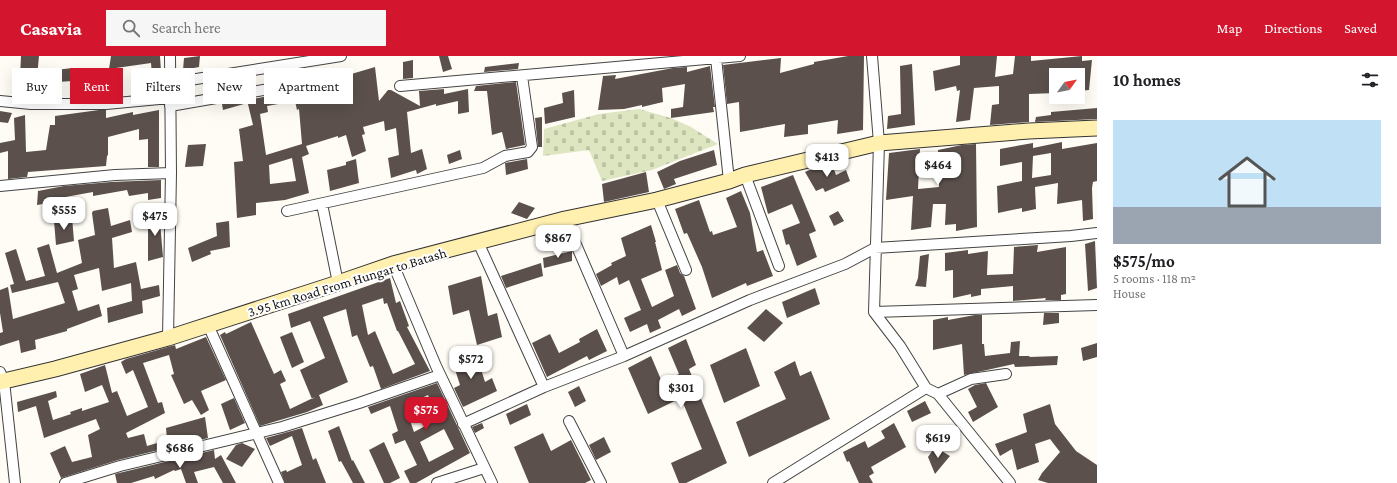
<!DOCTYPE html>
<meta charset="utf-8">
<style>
:root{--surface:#fff;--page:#f6f6f6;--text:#202124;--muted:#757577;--accent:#d3162e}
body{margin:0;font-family:"Crimson Pro",serif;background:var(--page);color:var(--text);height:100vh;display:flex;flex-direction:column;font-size:15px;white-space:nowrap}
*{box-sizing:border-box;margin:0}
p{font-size:13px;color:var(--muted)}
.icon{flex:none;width:22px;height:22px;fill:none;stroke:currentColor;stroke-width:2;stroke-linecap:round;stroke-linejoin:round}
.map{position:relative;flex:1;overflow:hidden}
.drawer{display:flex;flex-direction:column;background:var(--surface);width:300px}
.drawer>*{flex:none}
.top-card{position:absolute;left:12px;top:12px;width:380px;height:36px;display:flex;gap:8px}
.needle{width:26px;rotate:57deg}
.tools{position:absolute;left:1049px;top:12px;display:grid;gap:8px}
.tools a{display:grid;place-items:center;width:36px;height:36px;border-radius:0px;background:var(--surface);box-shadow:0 4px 16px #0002;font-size:20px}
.price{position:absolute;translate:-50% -34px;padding:0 9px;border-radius:8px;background:#fff;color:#222;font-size:13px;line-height:26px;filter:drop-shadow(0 1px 2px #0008)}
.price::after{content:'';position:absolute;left:50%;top:24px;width:12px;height:9px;margin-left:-6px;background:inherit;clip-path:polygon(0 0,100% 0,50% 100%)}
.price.current{background:var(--accent);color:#fff}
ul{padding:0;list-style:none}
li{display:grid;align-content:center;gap:8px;height:212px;padding:0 16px}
li span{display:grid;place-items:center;height:124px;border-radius:0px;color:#555}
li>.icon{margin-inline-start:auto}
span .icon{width:72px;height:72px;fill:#fffc;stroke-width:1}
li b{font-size:17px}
h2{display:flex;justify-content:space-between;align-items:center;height:48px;padding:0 16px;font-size:17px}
.pill{padding:0 14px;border-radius:0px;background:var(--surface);box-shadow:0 4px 16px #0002;font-size:14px;line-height:36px}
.pill.current{background:var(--accent);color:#fff}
header{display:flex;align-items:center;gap:24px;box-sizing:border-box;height:56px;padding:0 20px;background:var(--accent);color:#fff}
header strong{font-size:19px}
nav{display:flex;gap:22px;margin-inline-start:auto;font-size:14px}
.search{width:280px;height:36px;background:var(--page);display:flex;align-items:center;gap:10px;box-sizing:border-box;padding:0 14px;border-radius:0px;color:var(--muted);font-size:15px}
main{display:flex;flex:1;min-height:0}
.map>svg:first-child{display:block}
</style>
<header>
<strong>Casavia</strong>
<div class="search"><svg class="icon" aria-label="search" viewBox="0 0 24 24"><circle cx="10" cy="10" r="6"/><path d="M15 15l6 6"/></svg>Search here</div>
<nav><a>Map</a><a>Directions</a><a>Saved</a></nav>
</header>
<main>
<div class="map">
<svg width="1097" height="427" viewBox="0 0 1097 427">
<defs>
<pattern id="cemetery-stones" width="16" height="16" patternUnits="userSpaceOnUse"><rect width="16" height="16" fill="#dde6c1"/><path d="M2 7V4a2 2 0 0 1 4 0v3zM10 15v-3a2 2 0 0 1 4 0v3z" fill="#bdc4a5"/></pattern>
</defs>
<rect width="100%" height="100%" fill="#fffcf5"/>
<!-- cemetery -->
<path fill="url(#cemetery-stones)" d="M639,53l32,9 20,9 27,17 -66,26 -50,11 -13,-31 -46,6 1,-27 55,-15z"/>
<!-- building -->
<path fill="#5b504c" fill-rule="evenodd" d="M21,0h18l-2,21 -17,1z
M111,0h49l1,16 -9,3 -1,-12 -42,6z
M200,0l-1,11 -16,3 1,-12z
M439,0h9l4,13 -9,3z
M848,0h16l-1,74 -26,4 1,-14 -30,5v9l-24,3 1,-13 -45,8 -1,-30 -12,2 -4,-39 58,-7 -1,15 34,-9v-2z
M960,0h37l-2,21 18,-3 2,-18h16v5l51,-5v5l10,-1 -3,30 -11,1v-16h-22v18l-27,1v28l-39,3 2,-20 7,-1v-18l-25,2 -4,32 -14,2 4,-32 -3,1 -1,-5 -21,5 -2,-20 27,-6z
M413,4v18l-10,1v-17z
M519,7l-1,6 -34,3 1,-5z
M912,8l3,61 -28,4 1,-13 13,-2 -1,-48z
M710,10l5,41h-2l1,5 -43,6v-9l12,-2 2,-23 -23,4 1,14 -21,5v-2l-18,4 -26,1 5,-34 13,-1 -1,4 58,-11 14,-1v5z
M375,11l4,34 9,-11h3l29,16 -1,-15 25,-2v5l24,-5 1,23 -11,2v-13l-22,5v-2l-29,8 4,41 11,-4 5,20 -10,5 -1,-4 -25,8 -3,-20 11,-3 -3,-27 -11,3 -1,-10 -21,6 2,7 -3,1 4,16 -14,6 -6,-22 -8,3v-2l-32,10 3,8 -7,3 7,36 -24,7 -29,3v12l-19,3 -3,-56 9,-1 -4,-32 14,-4 -6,-25 81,-15 3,-1 2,-5 3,-1 -1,-7 12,-3 1,7zM295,45l2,9 2,-1 3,35 -36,11 -6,-41 8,-2 -1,-6zM292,102l4,23 -26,3 -1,-19z
M73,12l-1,13 -28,2 2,-12z
M516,26l9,63 -19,4 -4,-17 -10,3 -5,-44h-13l2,-5z
M574,34l1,27 -30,7 -1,-16 19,-5 -1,-10z
M244,44v4l-21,6 -1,-6z
M1097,52v11l-62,3 1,-5 15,-2v-3z
M99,54h7v8l27,-6v3l26,-5v57h-11v-28l-9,1v-11l-31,8v18l-1,1 -1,10 -78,6 -1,5 -19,2v-28l-8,2v-10l15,-3 -1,-22 11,-3 1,37 20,-2 4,-25h5v-9z
M0,55l12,2 -4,10 -8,-1z
M542,61v30h-4l-3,-29z
M1062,86v7l35,-6v38l-4,1 -1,6 1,31 -10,2 -1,-21 -25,4 1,-21 -23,4 1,22 -14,3v-4l-24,5 -1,-27 25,-5v-19l-22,4v-17l33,-6v5zM1051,97v22l-19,3 1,-22z
M206,88l-3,22 -18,1 3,-22z
M976,88l1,83 -21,4v-7l-11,1 1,-21h-13l-2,23 -20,3 2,-34 -27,4 3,-47 31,-4 -2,40 21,-2 -1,-37 24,-5z
M460,94l2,9 -13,5 -2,-9z
M714,94l3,15 -43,14 2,5 -12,5 -7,-17 23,-11z
M356,103l3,24 -29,8 -3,-21 19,-5v-3z
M527,103l1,10 -22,6 -1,-12z
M832,108l4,11 10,-5 4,11 -25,11 -2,-4 -7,3 -11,-19 9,-4z
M646,116l3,20 -45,10 -2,-18z
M793,119l23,56 -7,3 8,23 -20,9 -8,-22 -3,1 -4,-15 18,-7 -8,-19 -24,10 -7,-27z
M161,124v18l-13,2v-7l-19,3 -2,-6 -34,6v-4l-33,6v3l-23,4 1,-14 26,-5 47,-4z
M741,135l9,22 7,39 6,-2 10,26 -26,10 -1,-3 -34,15 -10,-31 -15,-34 -3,1 -9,-25 24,-9 11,32 2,-1 1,4 24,-8 -11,-29z
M519,146l16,6 -8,11 -16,-6z
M108,152l3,18 19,-6 2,12 -20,6 2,30 22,-6 5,27 18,-4 1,11 -18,5 1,12 -35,10 -1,-15 25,-7 -1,-18 -29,8 -3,-23 -25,7 4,14 -6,2 6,20 21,-7 3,12 -35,13v2l-32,9 1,9 -15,4 -2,-13 -19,6v-13l3,-1 -3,-19v-23l8,-3 5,32 52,-16 -7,-21 -46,11 -2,-8 4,-1 -9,-31 11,-4 10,32 19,-5 -8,-28 12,-4 8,29 25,-10 -4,-23 17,-5 -3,-22 1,-2z
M161,155l1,11h-2l3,35 -15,4v-46z
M838,155l6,10 -10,5 -5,-10z
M72,161l2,24 -18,4 -2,-24z
M229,165l1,26 -20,4 1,3 -19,8 -4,-14 29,-12 -1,-13z
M651,169l5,17h-1l7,28 -21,9 11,28 22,-11 -9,-26 12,-5 3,8 4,3 12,33 -14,7 -3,-7 -21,11 3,8 -11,5 -3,-9 -17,8 -6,-14 17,-8 -12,-30 -10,5 -2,-8 -16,9 -5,-12 16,-9 -1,-2 15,-7 -5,-18z
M1095,185l2,47 -9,3 -3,-47z
M1038,189l-1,7 29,-5v47l-5,1v5h-16l1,-2 -33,3v-15l-32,3v6l-10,2v-3l-18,4v-28l-8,1v-18l23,-3v4l20,-3 -1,24 26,-1 1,-27z
M572,195v10l-28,7 -1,-10z
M929,198l-3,33 -11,-1 3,-8 2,-22z
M541,207l2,13 -37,12 -5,-12z
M481,220l7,40 9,-3 5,24 -25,8 -8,-35 -16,5 -5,-29z
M390,222l6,25 4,-2 9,25 -2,1 23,44 -49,18 -8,-23 -3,1 -13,-32 -5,2 -6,-28 -23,8 25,65 -29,13 4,10 -16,7 -47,14 -40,-91 5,-3 1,2 25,-12 23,52 7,-4 5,11 -6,3 10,25 25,-12 -3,2 -12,-29 25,-12 -15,-37 -19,7 -3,-14zM383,242l1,6 3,-1 10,28h1l17,33 -22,10 -18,-43 -7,4 -6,-30z
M815,232l5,16 -33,14 -5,-16z
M766,253l17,14 -19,19 -17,-14z
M1044,257h15v10l-16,2z
M975,259h7v29h2l1,12 25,-3 1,-11 9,-1 -1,15h11l-1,1 29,-1 -1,9 -42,2 -1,-3 -50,11 -2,-31 -29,6v-30l15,-3v3z
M597,273l10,22 -18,9 -2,-4 -40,21 -15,-34 18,-9 9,19 21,-11 -1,-3z
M292,276l12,30 -12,6 -12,-31z
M206,281l20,43 -25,11 8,19 -8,5 -9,-15 -8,4 -13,-29 3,-1 -5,-19 -26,8 15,40 4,-1 3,11 -39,20 2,5 16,-4 3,12 20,-6 -1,-12 39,-11 3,21 -90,22 -57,18 -11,-25 15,-7 7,16 20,-5 -4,-22 12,-6 -4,-10 -52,19 -8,-32 -18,6 -1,-10 39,-11 1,6 -9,4 5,19 18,-6 -1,-2 12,-4v3l27,-9 -7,-17 -17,7 -5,-18 25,-9 7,28 5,-2 10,25 21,-9 -15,-37 -7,4 -5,-12 5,-3 49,-14 1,4z
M686,283l10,26 -7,4 38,94 -41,20h-7l-8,-20 31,-14 -21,-51 -33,16 -20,-46 23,-12 11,26 17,-8 -11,-26z
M1097,287v14l-14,4 -2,-13z
M746,292l14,38 -36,17 -14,-38z
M475,294l10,32 7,-4 5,13 -34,16 -9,-19 6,-3 -8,-25z
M795,305l5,15 11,-5 19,48 -81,38 -13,-35 50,-23 -12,-27z
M437,327l33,70 -54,30h-6l-6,-12 13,-6 -12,-25 -10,4 -3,-10 6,-3 -8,-25 -19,8 -3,-7zM428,339l10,24 -24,13 -9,-26zM444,373l10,20 -25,13 -9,-20z
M986,327l12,24 -25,15 -5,-10 9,-5 -9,-18 7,-4z
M579,330l7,15 -11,6 -7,-15z
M234,342l11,25 -15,7 -9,-26z
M925,345l6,12 -19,9 -5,-11z
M527,348l4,11 -21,10 -4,-11z
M1050,348l5,20 21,27 21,14v18h-49l-10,-3 4,-7 18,-21 -10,-13 -15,5 4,18 -22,8 -5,-21 -12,7 -5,-12 32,-12 -4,-18z
M482,367l2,5 -9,5 -3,-6z
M894,367l12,24 -35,20 3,6 -5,3 4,7h-14l-10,-22 -2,1 -4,-10 22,-11 3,7 17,-10 -4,-7z
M339,370l13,35 1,-1 12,23h-12l-12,-22 -2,1 -11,-31z
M302,372l11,32 3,-2 10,25h-41l-4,-11 5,-2 1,2 15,-7 -10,-29 -22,10 -4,-8z
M543,377l8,18 20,-11 20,40 -6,3h-56l-15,-36z
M604,381l7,15 -15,8 -7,-15z
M384,386l16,36 -10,5h-6l-15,-33z
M242,387l13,6 -13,18 -16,-8 10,-14z
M935,391l15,9 -15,18 -7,-17z
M214,394l1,9 6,-4 15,28h-13l-9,-16 -20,5 4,11h-12l-5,-14 -6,2 -1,-1 -19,9 -1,-3 -23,7h-14l-2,-9z"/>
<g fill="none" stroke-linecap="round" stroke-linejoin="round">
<defs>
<path id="street" d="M872,0l7,87 -5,169 26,34 26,42 12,6 72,89
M716,2l13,123
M171,27l170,-27
M400,30l340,-30
M0,45l31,3h75l64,-6
M170,50l157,-27
M745,119l34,91
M0,130l115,-11 56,-2
M657,144l29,70
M322,148l16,79
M287,155l196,-43 22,-12 23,-4 4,-5 -10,-71
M565,163l59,137
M478,186l66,145
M393,208l43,102 56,117
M874,256l223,-7
M208,269l71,158
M168,282l3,-165 -1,-117
M0,316l4,9 11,102
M938,338l33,-15 35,-5
M569,365l32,62
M463,368l81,-37 80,-31 126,-56 95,-36 30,-16 196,-12 26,-3
M65,427l55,-17 162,-39 77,-24 81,-28
M437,427l47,-15
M773,427l153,-95"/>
<path id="secondary" d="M0,326l55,-13 113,-31 170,-55 55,-19 172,-45 92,-19 72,-19 16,-6 134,-32 150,-12 68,-3"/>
</defs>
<!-- street casing -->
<use href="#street" stroke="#444" stroke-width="12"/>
<!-- secondary casing -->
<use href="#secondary" stroke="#333" stroke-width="17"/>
<!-- street -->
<use href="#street" stroke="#fff" stroke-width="10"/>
<!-- secondary -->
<use href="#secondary" stroke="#fff0b0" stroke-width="15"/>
</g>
<g text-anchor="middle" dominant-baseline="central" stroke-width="4" stroke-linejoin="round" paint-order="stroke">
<!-- street labels -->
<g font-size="14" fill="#111" stroke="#fff">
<text transform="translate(347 226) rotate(-17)">3.95 km Road From Hungar to Batash</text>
</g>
</g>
</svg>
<div class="tools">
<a><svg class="needle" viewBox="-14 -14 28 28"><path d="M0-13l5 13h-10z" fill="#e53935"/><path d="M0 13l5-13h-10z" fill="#757577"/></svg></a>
</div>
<b class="price" style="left:827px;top:122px">$413</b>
<b class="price" style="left:938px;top:130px">$464</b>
<b class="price" style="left:64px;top:175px">$555</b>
<b class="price" style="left:155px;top:181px">$475</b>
<b class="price" style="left:558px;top:203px">$867</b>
<b class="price" style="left:471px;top:324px">$572</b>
<b class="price" style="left:681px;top:353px">$301</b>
<b class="price current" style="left:426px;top:375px">$575</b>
<b class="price" style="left:938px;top:403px">$619</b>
<b class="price" style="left:180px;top:413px">$686</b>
<div class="top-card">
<a class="pill">Buy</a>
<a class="pill current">Rent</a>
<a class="pill">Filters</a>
<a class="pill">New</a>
<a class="pill">Apartment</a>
</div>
</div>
<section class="drawer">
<h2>10 homes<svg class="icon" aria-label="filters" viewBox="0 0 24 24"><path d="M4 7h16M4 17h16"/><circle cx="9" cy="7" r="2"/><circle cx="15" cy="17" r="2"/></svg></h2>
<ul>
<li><span style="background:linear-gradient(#bfe0f5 70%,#9aa5b1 0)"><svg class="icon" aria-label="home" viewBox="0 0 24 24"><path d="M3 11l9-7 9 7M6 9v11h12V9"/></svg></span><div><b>$575/mo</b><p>5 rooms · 118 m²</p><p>House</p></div></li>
</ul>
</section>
</main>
